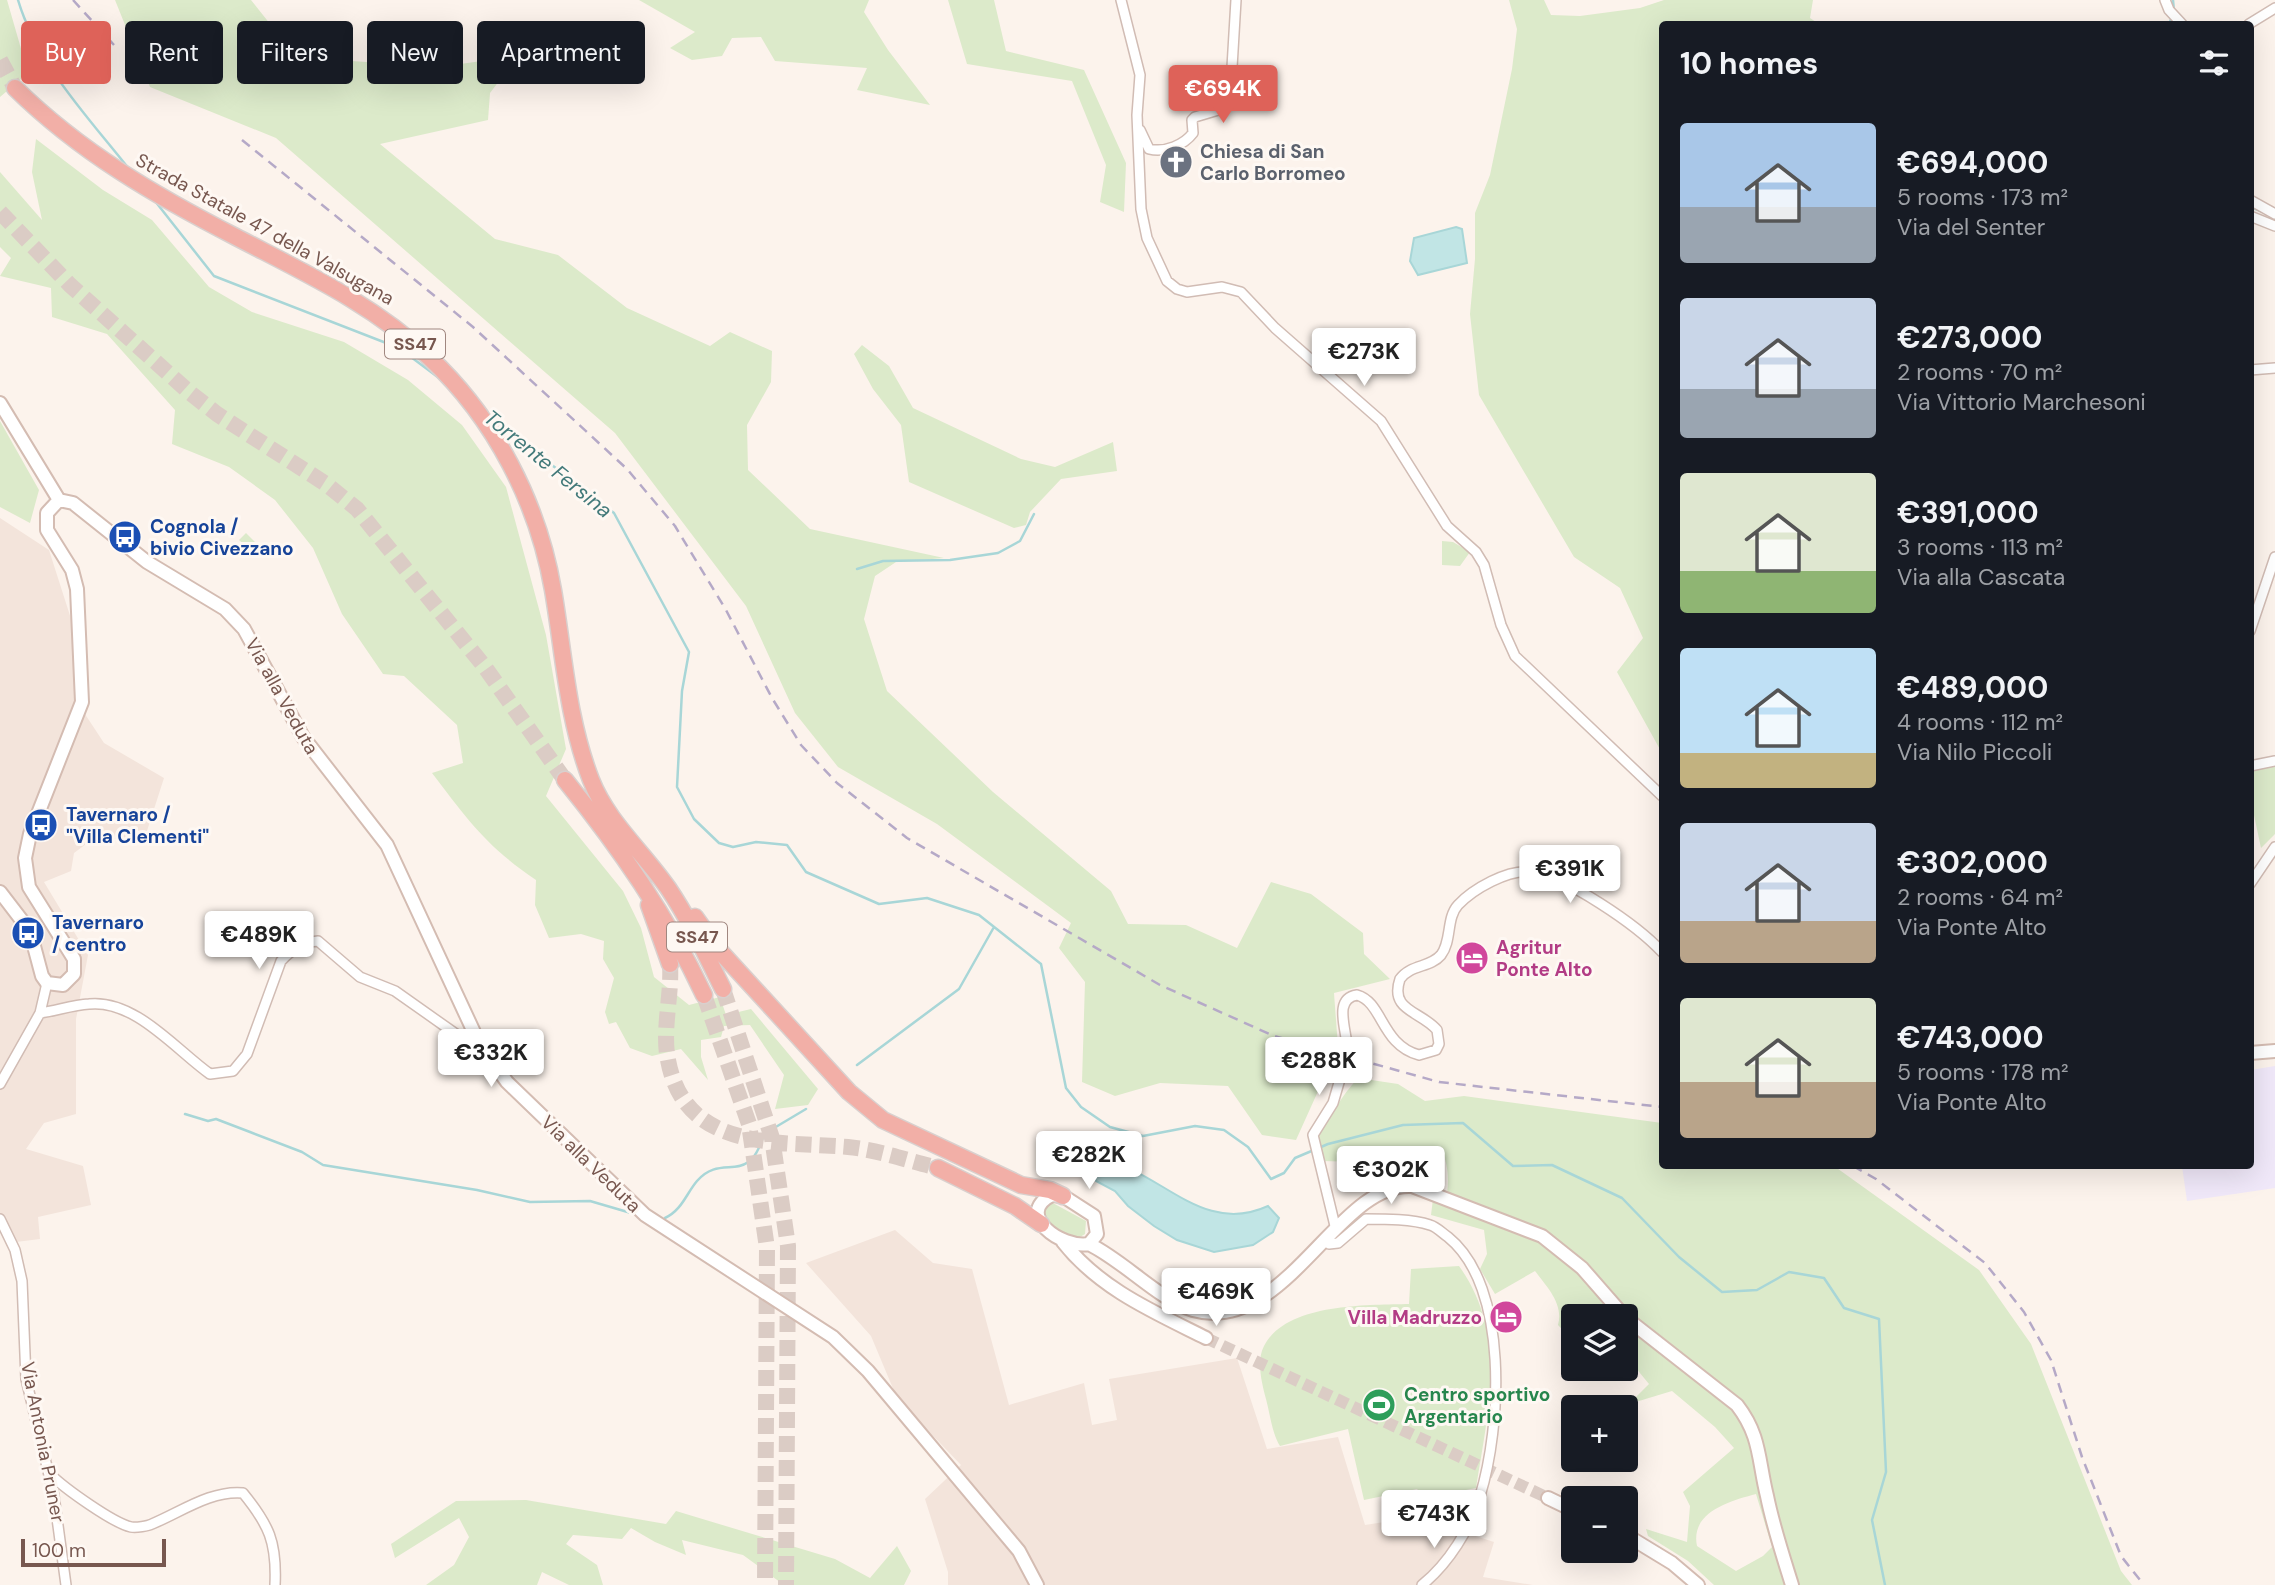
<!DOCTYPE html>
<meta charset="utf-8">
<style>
:root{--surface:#171b24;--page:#242831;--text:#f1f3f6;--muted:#9ea1a6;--accent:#de6259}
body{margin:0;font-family:"DM Sans",sans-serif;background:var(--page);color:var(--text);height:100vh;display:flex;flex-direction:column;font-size:26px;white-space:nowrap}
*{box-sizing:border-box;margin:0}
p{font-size:23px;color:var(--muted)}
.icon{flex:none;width:38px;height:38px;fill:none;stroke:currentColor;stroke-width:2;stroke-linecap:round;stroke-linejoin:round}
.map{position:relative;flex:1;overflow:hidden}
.side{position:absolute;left:1659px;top:21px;width:595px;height:1148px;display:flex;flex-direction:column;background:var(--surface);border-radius:7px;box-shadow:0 7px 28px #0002}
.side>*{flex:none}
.banner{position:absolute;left:21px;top:21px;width:665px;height:63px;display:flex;gap:14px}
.fabs{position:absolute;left:1561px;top:1304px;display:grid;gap:14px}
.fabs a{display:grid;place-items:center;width:77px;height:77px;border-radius:7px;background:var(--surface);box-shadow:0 7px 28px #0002;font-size:35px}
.scale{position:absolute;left:21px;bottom:18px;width:145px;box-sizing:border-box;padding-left:7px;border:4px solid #77574f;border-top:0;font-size:19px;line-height:24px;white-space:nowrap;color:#77574f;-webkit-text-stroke:5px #fef8f3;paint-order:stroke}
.price{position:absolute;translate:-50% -60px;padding:0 16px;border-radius:7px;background:#fff;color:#222;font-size:23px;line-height:46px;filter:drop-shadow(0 2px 4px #0008)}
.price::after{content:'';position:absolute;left:50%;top:42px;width:21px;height:16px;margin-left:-10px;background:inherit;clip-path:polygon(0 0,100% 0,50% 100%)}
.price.on{background:var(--accent);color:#fff}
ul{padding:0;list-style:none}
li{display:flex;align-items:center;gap:21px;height:175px;padding:0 21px}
li span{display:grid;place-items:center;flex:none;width:196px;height:140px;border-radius:7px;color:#555}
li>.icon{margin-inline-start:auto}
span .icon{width:84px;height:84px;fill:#fffc;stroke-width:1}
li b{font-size:30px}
h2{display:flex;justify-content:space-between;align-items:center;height:84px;padding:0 21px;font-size:30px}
.pill{padding:0 24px;border-radius:7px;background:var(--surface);box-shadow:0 7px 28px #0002;font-size:24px;line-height:63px}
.pill.on{background:var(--accent);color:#fff}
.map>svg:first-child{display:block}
</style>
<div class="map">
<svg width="2275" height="1585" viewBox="0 0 2275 1585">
<rect width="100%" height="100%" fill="#fcf3ec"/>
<!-- residential -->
<path fill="#f3e4db" d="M0,518l49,32 24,75 4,77 27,41 60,35 -18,56 -60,10 -12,9 -3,18 -27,11 44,73 -12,64v95l-32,9 -18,26 57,17 8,39 -53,12 2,22 -32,4 -8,-19z
M895,1230l38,33 39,6 37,136 75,-22 8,42 25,-5 -8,-41 128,-21 30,91 71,-12 27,88 51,-8 78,25 -11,35 50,8h-585v-13l-23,-73 36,-34 -64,-67 -26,-62 -65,-73z"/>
<!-- education -->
<path fill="#f0e8f9" d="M2275,1066v122l-88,13 -5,-35h68l1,-96z"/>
<!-- green -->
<path fill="#dceaca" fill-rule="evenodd" d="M0,0h7l21,73 -28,24z
M115,0h136l35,44 51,16 102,7 79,-11 -28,37 -2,27 -108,24 115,95 63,16 69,53 83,38 20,-14 42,19 -1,31 -24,43 1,45 62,59 134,29 -48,4 -21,14 -11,43 23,72 106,101 118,99 17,33 58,1 51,23 34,-66 40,12 52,39 1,21 26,25 -56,14 4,54 -42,93 -34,-5 -34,-49 -68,-3 -45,13 -33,-14 3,-100 -26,-34 12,-25 -134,-99 -99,-57 -43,-54 -49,-107 -131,-173 -339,-295 -126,-51z
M639,0h230l-5,12 24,38 42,55 -73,-15 10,-22 -92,-7 -14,-24 -29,1 -10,18 -30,4 -22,-12 25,-16z
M948,0h46l12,51 78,19 42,93 -2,49 -24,-10 6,-37 -34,-84 -105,-17z
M1509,0h35l7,15 29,1 60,-8 24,-8h149l-3,18 9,6h-157v729l-45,-81 26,-34 -23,-50 -46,-31 -95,-162 -9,-81 5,-55v-46l15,-38 22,-106 5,-40z
M36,139l67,51 49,30 57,67 43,25 92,30 64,38 54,45 44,62 40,148 20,114 -20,47 77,95 18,37 13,49 35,28 31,-8 6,18 25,-6 67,80 -10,16 -33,4 9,-34 -34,-50 -26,1 -3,11 -20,3v17l7,23 -27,-31 -29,7 -22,-8 -14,-26 -7,2 -4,-12 9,-34 -11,-19 1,-18 -23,-7 -32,4 -14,-33 1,-25c-49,-33 -69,-61 -104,-107l31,-10 -6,-38 -53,-49 -21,-2 -41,-60 -29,-66 -38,-48 -46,-33 -57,-23 3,-34 -68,-76 -55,-17 -1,-29 -51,-12 11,-18 -11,-11v-75l42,48 -10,-48z
M862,345l27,21 24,42 108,51 34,8 58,-25 4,29 -56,8 -31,33 -4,13 -12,3 -105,-46 -8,-57 -28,-36 -19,-35z
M0,421l39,69 -9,33 -30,-16z
M246,533l14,14 -6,7 -15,-14z
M1442,541l11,1 17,10 -10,14 -18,-1z
M2275,766v68l-14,14 -10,-47v-30z
M1358,1078l40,6 27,17 39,-5 198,27v43h172l145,104 52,74 90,227 11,14h-418l-26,-24 -40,-25 -2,-7 41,13 3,-36 -7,-14 51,-44 -19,-21 -43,-36 -43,13 20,-20 -14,-17 -9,-3v-48h-53v25l-15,-16c6,-21 -11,-38 -23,-54l-40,23 -15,-25 7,-15 -3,-24 -53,-15 2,-16 12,8c4,-23 5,-38 -4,-59h-29l-8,25 -21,5 -25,-16 -36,-1 -6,-25c15,-19 25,-40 42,-58zM1756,1494l16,53 -9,9 -27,15 -39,-25c-7,-34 33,-45 59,-52z
M1051,1202l35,19 -1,13c-14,10 -26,-2 -38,-10l-4,-14z
M1459,1266c49,68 29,146 17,222l-51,10 -8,-9 -53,11 -16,-71 -68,17c-8,-13 -10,-32 -14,-47 -4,-15 -10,-38 -2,-53 22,-43 104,-41 145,-42l2,-35z
M526,1500l140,24 10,-13 159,48 35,19 27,-32 14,25 -7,14h-120l-41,-30 -61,-15 4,15 -31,-13 -24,-14 -9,11 -49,-4 -7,9 31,21 6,20h-34l-27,-13 -5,13h-111l28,-20 15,-28 -10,-19 -64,40 -4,-14 65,-43z"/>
<!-- water -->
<path fill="#c1e5e5" stroke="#a8d6d7" stroke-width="2" d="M1456,227l6,2 5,34 -49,12 -8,-14 4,-23z
M1101,1160c58,8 100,77 167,46l11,12 -6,14 -20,13 -39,7 -37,-12 -23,-14 -26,-20 -13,-15 -19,-10 -7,-17z"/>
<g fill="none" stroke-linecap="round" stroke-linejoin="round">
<!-- stream -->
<path stroke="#a8d6d7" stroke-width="2.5" d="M18,0c19,64 70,117 111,169
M2173,0l1,11
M2169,24l3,-7
M155,201l59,75 185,72 40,30
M2250,207l14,5
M491,418l123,95 75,139 -7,39 -5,96 17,32 25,24 14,4 23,-5 31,3 19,27 73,32 48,-6 52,17 62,49 25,124 15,19 29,20 33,9 52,-10 29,4 24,17 23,32 13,-6 11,-15 33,-14 75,-19 60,-2 50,43 39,-1 70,33 57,59 43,35 35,-2 32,-18 35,6 20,30 35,11 7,153 -14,48 13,65
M857,569l26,-8 67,-1 48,-7 22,-12 14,-27
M857,1065l102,-76 35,-62
M185,1114l23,7 8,-2 34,13 52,20 21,13 154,25 53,12 60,-1 41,12
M665,1218c17,-8 21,-24 32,-37 26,-30 51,8 67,-47l42,-25"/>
<!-- secondary-tunnel -->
<path stroke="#dbccc5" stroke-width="12" stroke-dasharray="12 6" stroke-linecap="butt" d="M1206,1338l342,160"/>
<!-- highway-tunnel -->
<path stroke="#dbccc5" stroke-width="16" stroke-dasharray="16 8" stroke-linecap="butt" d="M0,60l15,28
M0,212l70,73 119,107 28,22 109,70 31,25 127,157 81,114
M670,964c2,32 -8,65 -2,96 17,92 110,81 180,87 30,3 61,14 90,21
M723,989l49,149 16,108 -2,339
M704,995l45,129 18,124 -2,337"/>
<defs>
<path id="street" d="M1121,0l19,75 -3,40 4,94 6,29 20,43 10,8 10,3 35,-5 19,5 34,36 106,93 66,105 29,26 8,13 17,60 14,31 147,140
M2165,0l4,10 13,14
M2249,24l26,-16
M1140,130l9,19c16,4 35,-4 44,-16l-1,-13 3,-3 30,-9 5,-7 6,-101
M2250,200l25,14
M2250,216l25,10
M2250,370l25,-2
M2250,631l25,-74
M2250,766l25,-5
M2250,884l25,-37
M40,1013c16,-2 32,-8 49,-9 46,-5 87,46 121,70l23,-3 14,-17 34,-93c10,-11 22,-19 37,-20l42,36 35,14 68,48 16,4
M1347,1052c2,-18 -16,-53 10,-57 26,7 24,50 62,60l17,-5 3,-6 -2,-14c-16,-19 -48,-19 -37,-51 11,-15 30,-11 41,-24 11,-14 5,-37 17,-50 15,-16 50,-36 72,-33 35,3 108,54 132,80
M0,1084l40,-71 7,-30
M0,1219l15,31 7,31 4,98 28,117 12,89
M1336,1230l-23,-95 20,-32 12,-41
M1326,1241l3,3 9,-1 28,-24c20,0 46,0 64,6 7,2 12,8 18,12 62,50 53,191 32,259 -10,33 -31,67 -58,89
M50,1474c14,14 63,49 81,53 5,1 17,-1 21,-3 29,-12 59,-34 91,-31 26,32 34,49 32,92"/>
<path id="secondary" d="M0,403l59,97
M59,500l14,3 74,59 78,47 19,20 59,108 84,108 92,198 28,39 138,133 188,122 35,34 151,180 18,34
M0,892l30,39 12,45 5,7 16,2 11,-11v-15l-45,-72 -4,-29 5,-24 52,-132 -5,-113 -5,-19 -25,-40v-17l12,-13
M2250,1053l25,-2
M1052,1195l11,1 31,20 3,18 -8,10c-28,5 -75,-30 -37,-49z
M1063,1242c37,47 91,70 143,96
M1089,1244c35,17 70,56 104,66 92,26 145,-129 219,-124l130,50 40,32 42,48
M1626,1318l111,87c24,31 21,55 30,91 6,30 16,60 25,89
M1548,1498l25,12
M1626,1535l46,28 26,22"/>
<path id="highway" d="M15,88c65,64 141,108 221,149 69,36 137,67 194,121 65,61 108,145 123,232 11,64 14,128 38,190 16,41 52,72 77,108 21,31 38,67 55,101
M565,780c55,68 102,136 139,215
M649,905l21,59
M695,917l22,31 132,144 34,28 138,65 29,5 13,6
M938,1168l77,38 26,18"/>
</defs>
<!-- street casing -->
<use href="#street" stroke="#d1bcb4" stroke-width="12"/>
<!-- secondary casing -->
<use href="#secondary" stroke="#d4bcb2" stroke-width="16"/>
<!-- highway casing -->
<use href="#highway" stroke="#d9d0ce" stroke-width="19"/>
<!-- street -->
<use href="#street" stroke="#fff" stroke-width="9"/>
<!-- secondary -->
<use href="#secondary" stroke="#fff" stroke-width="12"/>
<!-- highway -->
<use href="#highway" stroke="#f2afa7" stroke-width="16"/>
<!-- rail -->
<path stroke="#b5a9c7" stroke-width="2.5" stroke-dasharray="10 7" stroke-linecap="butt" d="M73,0l41,45
M242,140l231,187 154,142 48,57 51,84 46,88 29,47 36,38 70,55 253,147 114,51 165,46 223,25
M1853,1166l23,13 109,84 39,49 27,48 31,97 39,99 23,29"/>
</g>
<!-- icons -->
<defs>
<symbol id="church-disc" viewBox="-11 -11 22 22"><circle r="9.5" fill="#6b7280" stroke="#fef8f3"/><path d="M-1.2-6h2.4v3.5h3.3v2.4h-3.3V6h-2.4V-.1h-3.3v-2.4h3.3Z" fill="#fff"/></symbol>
<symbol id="bus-disc" viewBox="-11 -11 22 22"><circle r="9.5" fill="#1a4fb4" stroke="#fef8f3"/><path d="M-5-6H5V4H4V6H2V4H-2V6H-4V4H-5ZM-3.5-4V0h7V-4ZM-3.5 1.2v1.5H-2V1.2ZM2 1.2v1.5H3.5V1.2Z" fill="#fff"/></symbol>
<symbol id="hotel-disc" viewBox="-11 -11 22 22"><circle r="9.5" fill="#d1479c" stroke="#fef8f3"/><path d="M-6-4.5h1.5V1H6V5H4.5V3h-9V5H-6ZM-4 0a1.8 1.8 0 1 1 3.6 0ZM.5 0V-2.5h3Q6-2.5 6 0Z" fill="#fff"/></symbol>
<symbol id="stadium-disc" viewBox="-11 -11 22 22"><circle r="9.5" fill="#2e9e5b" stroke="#fef8f3"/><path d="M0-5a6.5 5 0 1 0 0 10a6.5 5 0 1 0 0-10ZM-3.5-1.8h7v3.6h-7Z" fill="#fff"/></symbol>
</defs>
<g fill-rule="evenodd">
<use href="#church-disc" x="1157" y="143" width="38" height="38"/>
<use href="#bus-disc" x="106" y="518" width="38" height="38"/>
<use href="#bus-disc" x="22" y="806" width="38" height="38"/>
<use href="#bus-disc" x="9" y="914" width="38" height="38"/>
<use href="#hotel-disc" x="1453" y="939" width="38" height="38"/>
<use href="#hotel-disc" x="1487" y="1298" width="38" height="38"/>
<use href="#stadium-disc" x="1360" y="1386" width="38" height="38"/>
</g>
<g text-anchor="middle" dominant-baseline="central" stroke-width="6" stroke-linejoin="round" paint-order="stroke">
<!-- shield labels -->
<g fill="#fef8f3" stroke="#a08780" stroke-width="2">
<rect x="385" y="329.5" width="60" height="29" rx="5"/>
<rect x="667" y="922.5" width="60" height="29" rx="5"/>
</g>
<g font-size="18" font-weight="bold" fill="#77574f">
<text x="415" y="344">SS47</text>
<text x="697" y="937">SS47</text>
</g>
<!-- worship labels -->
<g font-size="19" font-weight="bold" fill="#5b616d" stroke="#fef8f3" text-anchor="start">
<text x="1200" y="151">Chiesa di San<tspan x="1200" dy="22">Carlo Borromeo</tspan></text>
</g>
<!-- street labels -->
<g font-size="19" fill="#77574f" stroke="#fef8f3">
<text transform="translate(265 229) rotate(29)">Strada Statale 47 della Valsugana</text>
<text transform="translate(282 696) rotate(61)">Via alla Veduta</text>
<text transform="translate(591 1164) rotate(44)">Via alla Veduta</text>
<text transform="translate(43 1442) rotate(79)">Via Antonia Pruner</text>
</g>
<!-- transit labels -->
<g font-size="19" font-weight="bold" fill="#164399" stroke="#fef8f3" text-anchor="start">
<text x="150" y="526">Cognola /<tspan x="150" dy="22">bivio Civezzano</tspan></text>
<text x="66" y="814">Tavernaro /<tspan x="66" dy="22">"Villa Clementi"</tspan></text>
<text x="52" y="922">Tavernaro<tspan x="52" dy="22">/ centro</tspan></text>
</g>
<!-- hotel labels -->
<g font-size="19" font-weight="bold" fill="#b23c85" stroke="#fef8f3" text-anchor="start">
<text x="1496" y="947">Agritur<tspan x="1496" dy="22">Ponte Alto</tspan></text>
<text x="1482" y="1317" text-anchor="end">Villa Madruzzo</text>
</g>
<!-- leisure labels -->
<g font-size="19" font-weight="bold" fill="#27864d" stroke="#fef8f3" text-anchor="start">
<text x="1404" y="1394">Centro sportivo<tspan x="1404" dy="22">Argentario</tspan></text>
</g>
<!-- water labels -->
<g font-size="21" font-style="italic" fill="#437a7a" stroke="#fef8f3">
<text transform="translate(548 464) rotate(39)">Torrente Fersina</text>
</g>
</g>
</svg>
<div class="fabs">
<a><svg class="icon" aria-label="layers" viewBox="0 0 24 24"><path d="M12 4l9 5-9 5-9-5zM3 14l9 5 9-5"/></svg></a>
<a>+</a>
<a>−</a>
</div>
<div class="scale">100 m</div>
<b class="price on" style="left:1223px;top:125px">€694K</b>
<b class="price" style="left:1364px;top:388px">€273K</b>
<b class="price" style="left:1570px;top:905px">€391K</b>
<b class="price" style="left:259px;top:971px">€489K</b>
<b class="price" style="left:491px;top:1089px">€332K</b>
<b class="price" style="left:1319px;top:1097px">€288K</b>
<b class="price" style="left:1089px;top:1191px">€282K</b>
<b class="price" style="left:1391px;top:1206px">€302K</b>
<b class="price" style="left:1216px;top:1328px">€469K</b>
<b class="price" style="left:1434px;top:1550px">€743K</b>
<div class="banner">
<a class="pill on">Buy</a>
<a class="pill">Rent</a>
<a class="pill">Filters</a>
<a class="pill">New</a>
<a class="pill">Apartment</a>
</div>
<section class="side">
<h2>10 homes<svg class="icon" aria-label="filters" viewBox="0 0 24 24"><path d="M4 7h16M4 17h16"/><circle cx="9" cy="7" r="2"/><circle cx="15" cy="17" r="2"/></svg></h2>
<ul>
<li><span style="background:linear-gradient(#a9c7e8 60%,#9aa5b1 0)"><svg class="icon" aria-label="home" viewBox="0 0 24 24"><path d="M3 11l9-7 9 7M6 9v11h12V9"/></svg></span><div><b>€694,000</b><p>5 rooms · 173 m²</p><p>Via del Senter</p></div></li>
<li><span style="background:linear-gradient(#c9d6e8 65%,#9aa5b1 0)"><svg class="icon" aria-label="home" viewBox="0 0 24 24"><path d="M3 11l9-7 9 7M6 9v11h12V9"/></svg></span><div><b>€273,000</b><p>2 rooms · 70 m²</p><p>Via Vittorio Marchesoni</p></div></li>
<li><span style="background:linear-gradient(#dfe7d0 70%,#8fb573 0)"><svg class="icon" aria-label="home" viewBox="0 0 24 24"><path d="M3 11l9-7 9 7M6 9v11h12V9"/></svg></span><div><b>€391,000</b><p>3 rooms · 113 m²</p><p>Via alla Cascata</p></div></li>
<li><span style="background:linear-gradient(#bfe0f5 75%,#c2b280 0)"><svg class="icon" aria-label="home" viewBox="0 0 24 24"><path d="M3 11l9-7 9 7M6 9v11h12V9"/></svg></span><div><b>€489,000</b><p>4 rooms · 112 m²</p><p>Via Nilo Piccoli</p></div></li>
<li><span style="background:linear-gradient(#c9d6e8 70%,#b9a48a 0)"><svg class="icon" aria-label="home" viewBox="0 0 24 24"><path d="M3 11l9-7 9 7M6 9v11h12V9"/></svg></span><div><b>€302,000</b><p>2 rooms · 64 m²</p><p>Via Ponte Alto</p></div></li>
<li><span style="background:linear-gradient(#dfe7d0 60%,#b9a48a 0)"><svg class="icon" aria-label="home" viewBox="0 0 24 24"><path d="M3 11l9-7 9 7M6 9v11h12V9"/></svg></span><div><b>€743,000</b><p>5 rooms · 178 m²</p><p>Via Ponte Alto</p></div></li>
</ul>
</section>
</div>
